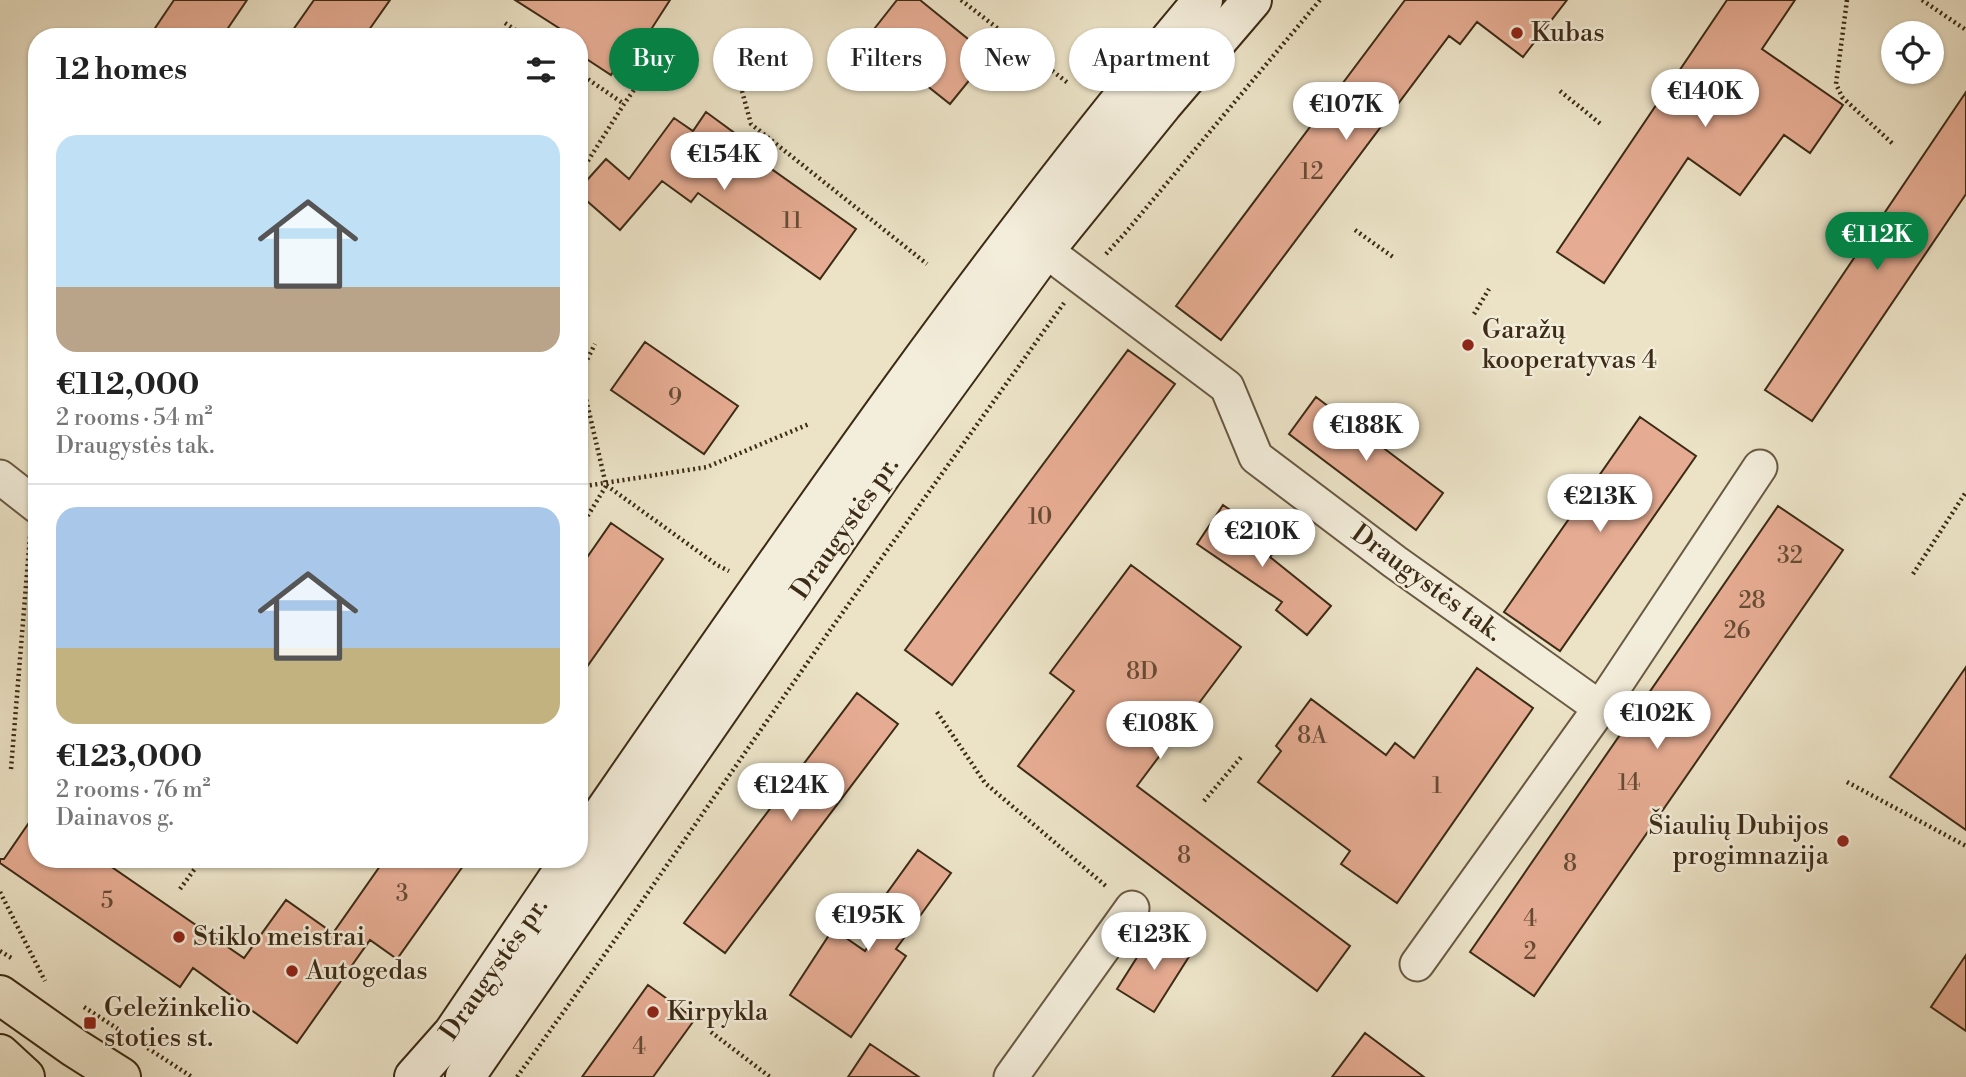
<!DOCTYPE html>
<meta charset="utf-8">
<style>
:root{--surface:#fff;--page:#f6f6f6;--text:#222;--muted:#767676;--line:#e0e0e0;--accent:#0b8043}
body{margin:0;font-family:"Libre Bodoni",serif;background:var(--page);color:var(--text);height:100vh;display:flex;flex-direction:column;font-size:26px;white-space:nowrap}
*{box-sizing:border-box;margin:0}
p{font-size:23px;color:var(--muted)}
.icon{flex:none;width:38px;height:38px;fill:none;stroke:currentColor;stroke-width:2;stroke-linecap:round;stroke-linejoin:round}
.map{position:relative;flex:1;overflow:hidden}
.panel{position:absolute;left:28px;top:28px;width:560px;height:840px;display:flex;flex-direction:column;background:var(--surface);border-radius:28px;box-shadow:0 2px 5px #0004}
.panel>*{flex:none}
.top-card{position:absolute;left:609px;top:28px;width:665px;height:63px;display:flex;gap:14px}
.fabs{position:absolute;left:1881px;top:21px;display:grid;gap:14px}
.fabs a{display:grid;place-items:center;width:63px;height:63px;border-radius:50%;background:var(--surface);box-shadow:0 2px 5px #0004;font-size:35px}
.price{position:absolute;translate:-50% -60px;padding:0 16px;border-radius:24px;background:#fff;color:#222;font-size:23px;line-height:46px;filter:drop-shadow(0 2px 4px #0008)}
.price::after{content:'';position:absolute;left:50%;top:42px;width:21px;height:16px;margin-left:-10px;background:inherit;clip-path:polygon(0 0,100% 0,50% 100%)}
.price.active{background:var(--accent);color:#fff}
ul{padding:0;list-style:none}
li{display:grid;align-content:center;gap:14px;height:371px;padding:0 28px}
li+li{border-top:2px solid var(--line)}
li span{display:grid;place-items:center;height:217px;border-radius:21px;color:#555}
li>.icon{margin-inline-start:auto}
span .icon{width:126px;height:126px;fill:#fffc;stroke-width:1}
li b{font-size:30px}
h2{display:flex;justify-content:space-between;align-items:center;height:84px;padding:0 28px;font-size:30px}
.tag{padding:0 24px;border-radius:32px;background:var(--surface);box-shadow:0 2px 5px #0004;font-size:24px;line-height:63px}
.tag.active{background:var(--accent);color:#fff}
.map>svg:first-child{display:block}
</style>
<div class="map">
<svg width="1966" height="1077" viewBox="0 0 1966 1077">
<rect width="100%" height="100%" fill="#ece3c7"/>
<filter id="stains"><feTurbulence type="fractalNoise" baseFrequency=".00286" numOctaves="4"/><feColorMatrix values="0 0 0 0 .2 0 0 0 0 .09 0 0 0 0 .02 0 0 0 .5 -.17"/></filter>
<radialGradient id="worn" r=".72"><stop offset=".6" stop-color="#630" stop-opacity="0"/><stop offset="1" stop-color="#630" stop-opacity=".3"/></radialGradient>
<!-- building -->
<path fill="#e6ac93" stroke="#3c2b15" stroke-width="2" d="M174,0h73l-25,37h-73z
M314,0h76l-26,37h-76z
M515,0h155l-45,70 -8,-5 -6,10 -32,-21v-17h-6z
M897,0h23l69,56 -39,48 -83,-66z
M1405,0h162l-44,57 -46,-35 -17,22 -11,-8 -228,304 -45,-34z
M1727,0h68l-33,49 81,56 -33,48 -26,-18 -44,60 -52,-37 -84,125 -47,-31z
M1966,92v102l-154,227 -47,-31z
M706,112l34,25 -5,6 121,86 -36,50 -122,-86 -7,9 -29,-21 -42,49 -41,-36v-5l27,-30 23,20 45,-61 19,13z
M645,342l93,64 -34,48 -93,-64z
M1128,350l47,34 -223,301 -47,-35z
M1316,397l127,96 -27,37 -127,-96z
M1640,417l56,39 -136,195 -56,-39z
M1223,505l32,22 -5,7 25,17 -5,6 61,49 -24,29 -31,-25 6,-8 -85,-58z
M1778,506l65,44 -309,446 -64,-44z
M611,523l52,36 -84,119v-109z
M1131,565l110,82 -104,139 213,160 -33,45 -299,-225 56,-75 -24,-18z
M1966,667v163l-76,-53z
M1477,668l56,40 -136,195 -56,-39 9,-13 -92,-69 23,-31 -5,-5 35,-47 75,56 9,-12 19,15z
M857,693l41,31 -173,229 -41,-30z
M37,811v48h63l144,99 42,-58 47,33 52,-74h83l-71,100 -27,-19 -73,103 -104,-75 -13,19 -180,-124v-4h4z
M918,850l33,23 -55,76 10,7 -55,81 -61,-42 43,-66 32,22 33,-51 -11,-7z
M1153,932l37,23 -36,57 -37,-23z
M1966,955v76l-35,-24z
M648,985l47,34 -42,58h-71z
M1365,1033l59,44h-92z
M870,1044l49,33h-71z"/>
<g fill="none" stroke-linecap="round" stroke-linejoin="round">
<defs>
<path id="minor" d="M1025,235l202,152 29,70 139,105 205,146
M0,477l37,29
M1417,964l183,-256 160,-241
M1011,1077l121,-169"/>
<path id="secondary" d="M579,848c200,-289 398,-580 624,-848
M414,1077l39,-44 118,-174
M465,1077l417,-603 163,-224 118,-146 89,-104"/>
<path id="primary" d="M0,995l75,53 46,29
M0,1054l25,23"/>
</defs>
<!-- minor casing -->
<use href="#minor" stroke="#685942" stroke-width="37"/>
<!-- secondary casing -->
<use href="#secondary" stroke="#3c2b15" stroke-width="42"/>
<!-- primary casing -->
<use href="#primary" stroke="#3c2b15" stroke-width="42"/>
<!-- path -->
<path stroke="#3c2b15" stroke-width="4.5" stroke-dasharray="2 3.5" stroke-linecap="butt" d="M961,0l107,83
M1847,0l-11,84 6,13 51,47
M1922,0l44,30
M505,23l21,14
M579,73l45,31
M742,91l9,33 176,140
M1560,91l42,34
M579,175l45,-71 46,-65
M1355,230l38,27
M1106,254l20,-22 194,-232
M1474,314l15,-25
M580,373l26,112 111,80 12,6
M580,374l15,-30
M579,487l128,-20 102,-43
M579,530l27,-44
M1913,574l53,-82
M937,712l48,71 122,104
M11,769l19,-233
M1847,782l119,64
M1204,801l39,-46
M180,889l22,-30
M0,892l45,89
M0,951l13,8
M84,1007l34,22
M711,1032l59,45
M143,1045l49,32
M517,1077l105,-147 206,-297 236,-330"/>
<!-- minor -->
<use href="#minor" stroke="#f3eddb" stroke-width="33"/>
<!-- secondary -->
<use href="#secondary" stroke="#f3eddb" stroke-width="38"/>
<!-- primary -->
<use href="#primary" stroke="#ece3c7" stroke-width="38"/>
</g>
<!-- markers -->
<g fill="#8f2418" stroke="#f3eddb" stroke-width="2.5">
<circle cx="1517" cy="33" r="7"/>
<circle cx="1468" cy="345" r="7"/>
<circle cx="1843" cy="841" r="7"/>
<circle cx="179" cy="937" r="7"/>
<circle cx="292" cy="971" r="7"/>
<circle cx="653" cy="1012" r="7"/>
<rect x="83" y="1016" width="14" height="14" rx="3.5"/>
</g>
<g text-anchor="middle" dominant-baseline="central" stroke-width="5" stroke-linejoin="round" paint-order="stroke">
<!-- number labels -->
<g font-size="23" fill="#664b34">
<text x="1312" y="172">12</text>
<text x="792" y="221">11</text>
<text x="675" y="398">9</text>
<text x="1040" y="517">10</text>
<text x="1790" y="556">32</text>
<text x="1752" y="601">28</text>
<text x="1737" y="631">26</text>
<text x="1142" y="672">8D</text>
<text x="1312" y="736">8A</text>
<text x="1629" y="783">14</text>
<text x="1437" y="786">1</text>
<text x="1184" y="856">8</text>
<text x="1570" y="864">8</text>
<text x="402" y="894">3</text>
<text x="107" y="901">5</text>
<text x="1530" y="919">4</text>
<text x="1530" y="952">2</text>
<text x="639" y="1047">4</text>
</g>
<!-- poi labels -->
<g font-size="26" fill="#3c2b15" stroke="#f3eddb" text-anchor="start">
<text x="1531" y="33">Kubas</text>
<text x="1482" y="330">Garažų<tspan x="1482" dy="30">kooperatyvas 4</tspan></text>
<text x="1829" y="826" text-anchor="end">Šiaulių Dubijos<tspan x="1829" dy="30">progimnazija</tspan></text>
<text x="193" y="937">Stiklo meistrai</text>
<text x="306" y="971">Autogedas</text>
<text x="104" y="1008">Geležinkelio<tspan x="104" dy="30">stoties st.</tspan></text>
<text x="667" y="1012">Kirpykla</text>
</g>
<!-- street labels -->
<g font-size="26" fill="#3c2b15" stroke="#f3eddb">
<text transform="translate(845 528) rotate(-55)">Draugystės pr.</text>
<text transform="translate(1427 583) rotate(36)">Draugystės tak.</text>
<text transform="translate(494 969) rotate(-55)">Draugystės pr.</text>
</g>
</g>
<rect width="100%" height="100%" filter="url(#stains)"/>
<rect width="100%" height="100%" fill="url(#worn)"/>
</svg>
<div class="fabs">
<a><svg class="icon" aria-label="locate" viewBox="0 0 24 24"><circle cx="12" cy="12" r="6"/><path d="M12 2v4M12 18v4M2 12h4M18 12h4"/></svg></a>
</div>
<b class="price" style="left:1705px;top:129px">€140K</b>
<b class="price" style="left:1346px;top:142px">€107K</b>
<b class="price" style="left:724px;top:192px">€154K</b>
<b class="price active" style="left:1877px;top:272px">€112K</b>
<b class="price" style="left:1366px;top:463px">€188K</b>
<b class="price" style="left:1600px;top:534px">€213K</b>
<b class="price" style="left:1262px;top:569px">€210K</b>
<b class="price" style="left:1657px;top:751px">€102K</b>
<b class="price" style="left:1160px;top:761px">€108K</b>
<b class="price" style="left:791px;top:823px">€124K</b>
<b class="price" style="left:868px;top:953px">€195K</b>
<b class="price" style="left:1154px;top:972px">€123K</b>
<div class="top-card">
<a class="tag active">Buy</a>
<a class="tag">Rent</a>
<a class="tag">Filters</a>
<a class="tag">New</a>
<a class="tag">Apartment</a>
</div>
<section class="panel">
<h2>12 homes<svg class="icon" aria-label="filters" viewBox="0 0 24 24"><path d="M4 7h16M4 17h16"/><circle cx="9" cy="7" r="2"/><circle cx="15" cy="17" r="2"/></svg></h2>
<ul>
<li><span style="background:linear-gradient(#bfe0f5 70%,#b9a48a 0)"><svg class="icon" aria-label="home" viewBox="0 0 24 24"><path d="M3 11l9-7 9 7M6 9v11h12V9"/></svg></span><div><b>€112,000</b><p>2 rooms · 54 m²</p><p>Draugystės tak.</p></div></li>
<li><span style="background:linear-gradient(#a9c7e8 65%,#c2b280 0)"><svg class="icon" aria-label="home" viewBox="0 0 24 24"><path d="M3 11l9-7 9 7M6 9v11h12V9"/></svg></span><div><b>€123,000</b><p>2 rooms · 76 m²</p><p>Dainavos g.</p></div></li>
</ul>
</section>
</div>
